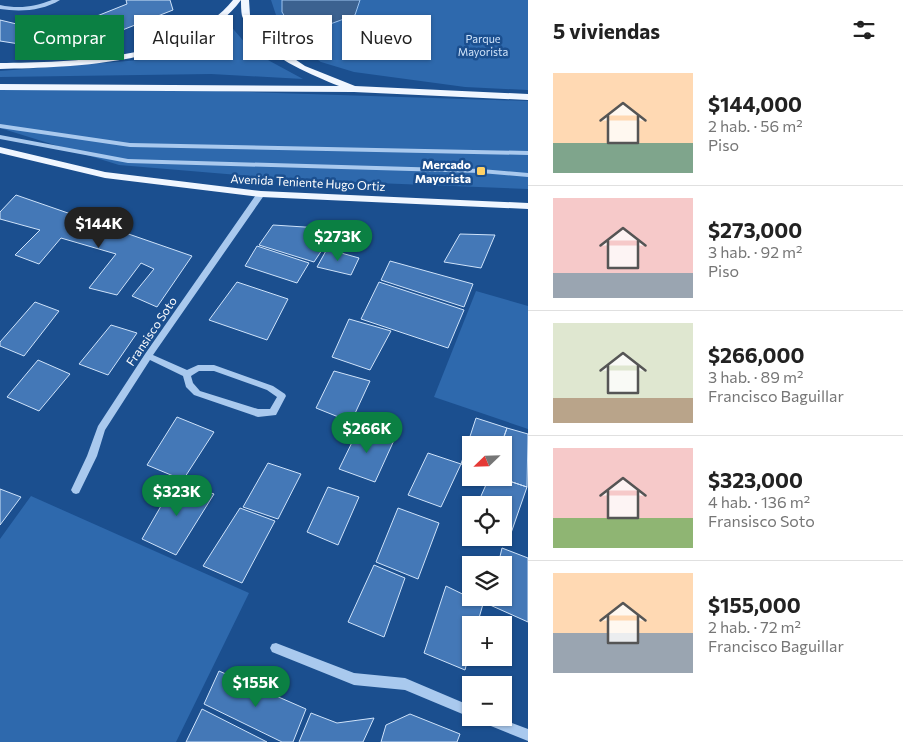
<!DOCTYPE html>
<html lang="es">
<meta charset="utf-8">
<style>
:root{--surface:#fff;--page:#f6f6f6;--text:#222;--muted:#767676;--line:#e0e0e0;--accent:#0b8043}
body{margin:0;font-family:Commissioner,sans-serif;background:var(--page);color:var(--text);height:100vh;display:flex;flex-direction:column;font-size:19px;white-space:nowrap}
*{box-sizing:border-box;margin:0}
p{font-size:16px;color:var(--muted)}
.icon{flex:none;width:28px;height:28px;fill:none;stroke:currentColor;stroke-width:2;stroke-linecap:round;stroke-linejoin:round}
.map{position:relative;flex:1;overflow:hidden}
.side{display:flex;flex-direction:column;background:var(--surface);width:375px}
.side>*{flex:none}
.top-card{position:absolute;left:15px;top:15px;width:438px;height:45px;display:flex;gap:10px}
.needle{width:32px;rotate:247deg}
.fabs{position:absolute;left:462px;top:436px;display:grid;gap:10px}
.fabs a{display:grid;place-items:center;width:50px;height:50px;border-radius:0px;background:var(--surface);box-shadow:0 1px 4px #0004;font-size:25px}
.price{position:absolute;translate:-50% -42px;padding:0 11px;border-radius:18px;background:var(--accent);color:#fff;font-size:16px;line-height:32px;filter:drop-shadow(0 1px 2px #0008)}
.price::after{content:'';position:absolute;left:50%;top:30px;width:15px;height:11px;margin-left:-8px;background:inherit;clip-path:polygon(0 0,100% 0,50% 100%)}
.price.active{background:#222;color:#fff}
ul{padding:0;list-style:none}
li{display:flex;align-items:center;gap:15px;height:125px;padding:0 25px}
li+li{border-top:1px solid var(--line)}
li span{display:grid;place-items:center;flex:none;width:140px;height:100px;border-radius:0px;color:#555}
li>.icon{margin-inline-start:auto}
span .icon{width:60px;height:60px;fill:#fffc;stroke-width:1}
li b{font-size:21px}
h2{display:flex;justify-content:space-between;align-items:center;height:60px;padding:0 25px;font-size:21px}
.tag{padding:0 18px;border-radius:0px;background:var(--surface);box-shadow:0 1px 4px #0004;font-size:18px;line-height:45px}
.tag.active{background:var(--accent);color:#fff}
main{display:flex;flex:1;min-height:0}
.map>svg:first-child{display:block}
</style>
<main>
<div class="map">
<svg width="528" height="742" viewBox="0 0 528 742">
<rect width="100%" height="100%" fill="#1b4f8f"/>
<!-- green -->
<path fill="#2e69ad" d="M271,0h257v90l-63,-3 -111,-15 -33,-10 -28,-19 -13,-16z
M228,23l25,29 50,27 -92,-5 -211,3v-6l140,-11z
M0,84l528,17v88l-229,-9 -180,-15 -119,-37z
M476,291l52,15v123l-94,-32z
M31,496l218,97 -73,149h-176v-203z"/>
<!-- water -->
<path fill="#3c6290" stroke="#9cc4f0" d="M282,0h78l-5,15 -58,21 -15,-24z"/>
<!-- building -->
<path fill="#4478b7" stroke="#cfe3fa" d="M126,0h44l3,10 -86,34 -38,-7 7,-6 -18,-5 20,-8 29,2 40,-16z
M0,20l29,7 -6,5 14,4 -11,9 -26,-4z
M16,195l176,61 -35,51 -25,-11 22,-27 -13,-6 -24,32 -28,-7 27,-34 -55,-16 -22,26 -24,-9 25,-25 -40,-11v-7z
M273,225l63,4 -22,33 -55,-17z
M460,234l35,1 -14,33 -37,-6z
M257,246l52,17 -12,20 -52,-17z
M327,249l32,9 -8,17 -34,-8z
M390,261l83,23 -9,23 -83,-27z
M237,282l51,17 -21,41 -58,-20z
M379,282l85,28 -16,38 -87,-29z
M35,302l24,9 -35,45 -24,-10v-4z
M349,319l42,12 -21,39 -38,-13z
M111,325l26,8 -29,42 -29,-11z
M38,360l32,14 -31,37 -32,-14z
M334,371l36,10 -19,41 -35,-14z
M177,417l37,15 -31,48 -36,-15z
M476,418l31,10 -6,17h-30v23l-10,-4z
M360,426l35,12 -20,44 -36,-13z
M507,428l21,6 -1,53 -27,-9h4v-33h-3z
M428,453l33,11 -20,43 -33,-12z
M268,463l33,11 -23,45 -35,-12z
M489,478h11l27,9 -17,49 -6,-3v-28h-27z
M176,480l38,14 -38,61 -34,-16z
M328,487l31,10 -21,48 -31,-13z
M0,489l21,8 -21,28z
M240,508l35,13 -33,62 -39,-17z
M398,508l41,15 -21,56 -42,-17z
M502,548l26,10v64l-38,-17 2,-7h12v-33h-6z
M374,565l31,13 -21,59 -36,-15z
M446,586l37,18 -6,21h-6v21l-6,24 -41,-17z
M219,671l87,38 -13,33h-11l-78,-38z
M202,709l65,33h-81z
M311,713l26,10 37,-5 -11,24h-64z
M410,714l50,20 -3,8h-76l5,-17z"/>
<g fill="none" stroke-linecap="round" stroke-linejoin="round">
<!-- minor -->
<path fill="#a9c9ee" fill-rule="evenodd" d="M52,0h8c-18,11 -40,12 -60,9v-4c19,4 34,2 52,-5z
M0,124l130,19 398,8v4l-398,-8 -130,-19z
M0,135l128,24 353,10 47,4v4l-47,-4 -353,-10 -128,-24z
M258,192h3l4,2 -112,161 34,15 11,-5h16l59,21 12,8 1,2 -10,19 -18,2 -64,-22 -8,-8 -3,-11 -33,-16 -45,70 -8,26 -18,37 -3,1 -3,-1 -2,-3 16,-34 11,-30 47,-72zM199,371h15l53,19 10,7 -7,12h-12l-58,-18 -7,-8 -2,-7z
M276,643l78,30 51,5 66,28 1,12 -67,-28 -51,-5 -82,-33 -2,-4 2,-4z
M479,718h20l29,11v12l-47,-19z"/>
<!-- major -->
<path fill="#f0f6ff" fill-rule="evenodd" d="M233,0h16l1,15 10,15 17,17 28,19 50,20 173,8v6l-174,-8 -354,-2v-6l339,2c-34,-14 -82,-33 -97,-70 -1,-5 -1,-11 -1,-16 -48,65 -167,67 -241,69v-6c72,-1 184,-2 233,-63z
M0,147l105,25 156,19 267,12v6l-267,-12 -156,-19 -105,-25z"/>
</g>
<!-- markers -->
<rect fill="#ffd166" stroke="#1b4f8f" stroke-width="2" x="476" y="166" width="10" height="10" rx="2.5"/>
<g text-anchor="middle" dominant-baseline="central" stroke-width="5" stroke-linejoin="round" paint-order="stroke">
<!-- far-park labels -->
<g font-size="11" fill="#cfe3fa" stroke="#1b4f8f">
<text x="483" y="38">Parque<tspan x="483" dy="13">Mayorista</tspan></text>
</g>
<!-- poi labels -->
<g font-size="12" font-weight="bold" fill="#fff" stroke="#1b4f8f" text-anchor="end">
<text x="471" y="164">Mercado<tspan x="471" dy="14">Mayorista</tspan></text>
</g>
<!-- street labels -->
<g font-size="12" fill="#fff" stroke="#1b4f8f">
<text transform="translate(308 182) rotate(3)">Avenida Teniente Hugo Ortiz</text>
<text transform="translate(151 331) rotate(-56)">Fransisco Soto</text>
</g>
</g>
</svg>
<div class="fabs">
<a><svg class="needle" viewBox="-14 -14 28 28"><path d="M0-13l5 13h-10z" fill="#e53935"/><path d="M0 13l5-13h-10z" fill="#767676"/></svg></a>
<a><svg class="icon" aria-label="locate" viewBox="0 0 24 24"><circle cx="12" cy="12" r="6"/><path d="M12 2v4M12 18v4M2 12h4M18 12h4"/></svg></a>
<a><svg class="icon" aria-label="layers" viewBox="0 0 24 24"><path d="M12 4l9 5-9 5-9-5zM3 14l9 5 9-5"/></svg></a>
<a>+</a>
<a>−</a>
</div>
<b class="price active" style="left:99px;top:249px">$144K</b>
<b class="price" style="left:338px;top:262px">$273K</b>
<b class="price" style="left:367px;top:454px">$266K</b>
<b class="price" style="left:177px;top:517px">$323K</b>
<b class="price" style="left:256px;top:708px">$155K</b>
<div class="top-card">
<a class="tag active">Comprar</a>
<a class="tag">Alquilar</a>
<a class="tag">Filtros</a>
<a class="tag">Nuevo</a>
</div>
</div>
<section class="side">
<h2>5 viviendas<svg class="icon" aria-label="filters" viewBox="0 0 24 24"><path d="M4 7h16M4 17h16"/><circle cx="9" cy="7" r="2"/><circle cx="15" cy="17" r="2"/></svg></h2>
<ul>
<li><span style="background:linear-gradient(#ffd9b3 70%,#7fa58c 0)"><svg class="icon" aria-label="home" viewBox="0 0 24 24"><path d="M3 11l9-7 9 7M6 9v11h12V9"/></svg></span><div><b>$144,000</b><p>2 hab. · 56 m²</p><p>Piso</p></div></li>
<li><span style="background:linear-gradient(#f6c9c9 75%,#9aa5b1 0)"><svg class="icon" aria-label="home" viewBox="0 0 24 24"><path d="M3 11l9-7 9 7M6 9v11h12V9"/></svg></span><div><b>$273,000</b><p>3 hab. · 92 m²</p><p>Piso</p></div></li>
<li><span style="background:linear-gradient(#dfe7d0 75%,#b9a48a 0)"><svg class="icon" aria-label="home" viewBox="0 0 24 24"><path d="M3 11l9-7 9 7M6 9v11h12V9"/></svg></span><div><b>$266,000</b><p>3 hab. · 89 m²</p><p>Francisco Baguillar</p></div></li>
<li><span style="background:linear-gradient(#f6c9c9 70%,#8fb573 0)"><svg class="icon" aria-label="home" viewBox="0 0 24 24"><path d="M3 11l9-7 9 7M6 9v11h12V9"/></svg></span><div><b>$323,000</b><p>4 hab. · 136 m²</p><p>Fransisco Soto</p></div></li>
<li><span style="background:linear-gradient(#ffd9b3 60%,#9aa5b1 0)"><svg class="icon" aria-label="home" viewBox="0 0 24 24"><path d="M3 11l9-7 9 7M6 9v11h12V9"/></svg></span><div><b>$155,000</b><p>2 hab. · 72 m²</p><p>Francisco Baguillar</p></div></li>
</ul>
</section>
</main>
